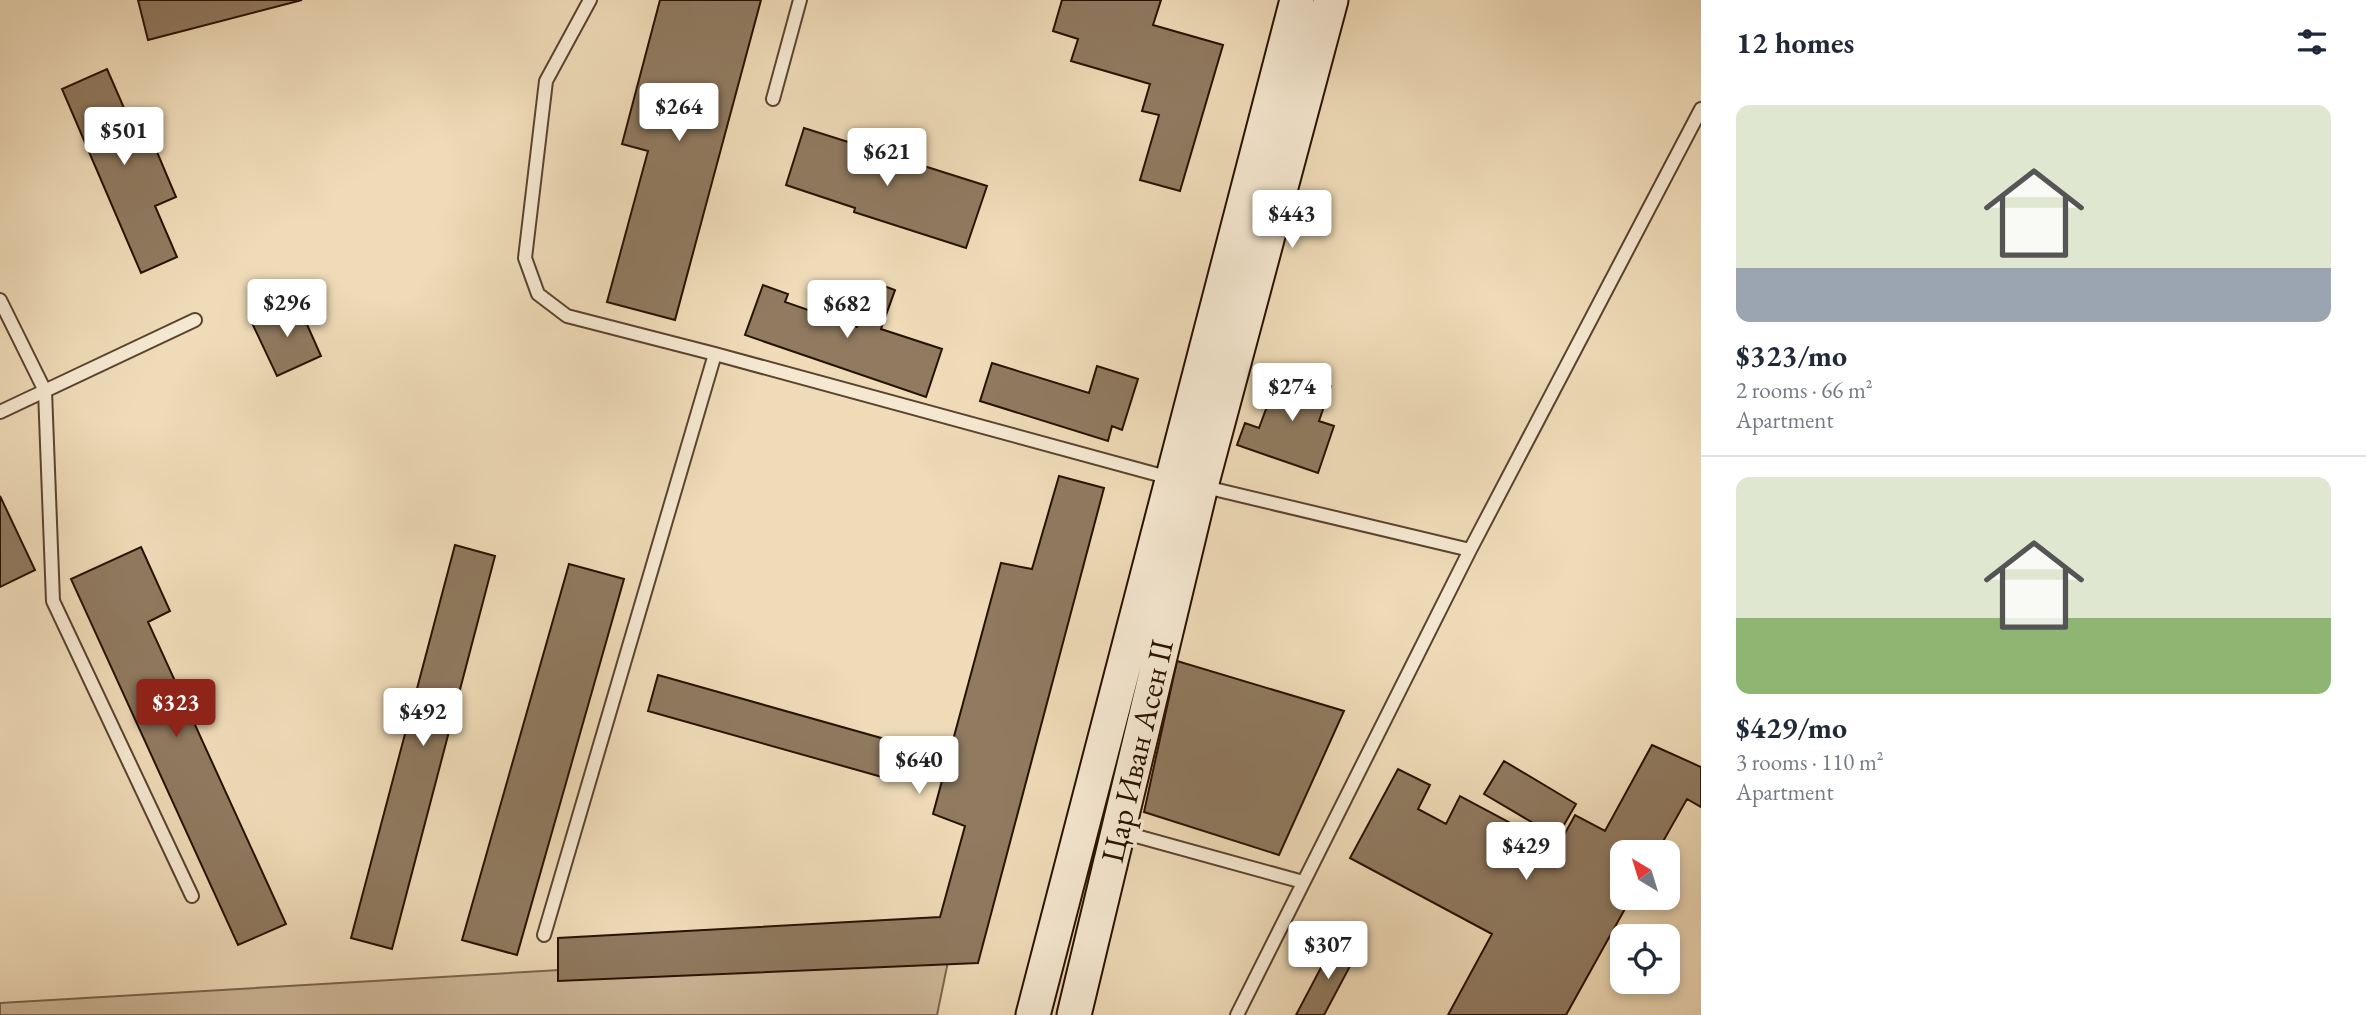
<!DOCTYPE html>
<meta charset="utf-8">
<style>
:root{--surface:#fff;--page:#f6f6f7;--text:#1f2937;--muted:#747a83;--line:#e0e1e3;--accent:#8f2418}
body{margin:0;font-family:"EB Garamond",serif;background:var(--page);color:var(--text);height:100vh;display:flex;flex-direction:column;font-size:26px;white-space:nowrap}
*{box-sizing:border-box;margin:0}
p{font-size:23px;color:var(--muted)}
.icon{flex:none;width:38px;height:38px;fill:none;stroke:currentColor;stroke-width:2;stroke-linecap:round;stroke-linejoin:round}
.map{position:relative;flex:1;overflow:hidden}
.drawer{display:flex;flex-direction:column;background:var(--surface);width:665px}
.drawer>*{flex:none}
.needle{width:46px;rotate:322deg}
.controls{position:absolute;left:1610px;top:840px;display:grid;gap:14px}
.controls a{display:grid;place-items:center;width:70px;height:70px;border-radius:14px;background:var(--surface);box-shadow:0 4px 10px #0003;font-size:35px}
.price{position:absolute;translate:-50% -60px;padding:0 16px;border-radius:7px;background:#fff;color:#222;font-size:23px;line-height:46px;filter:drop-shadow(0 2px 4px #0008)}
.price::after{content:'';position:absolute;left:50%;top:42px;width:21px;height:16px;margin-left:-10px;background:inherit;clip-path:polygon(0 0,100% 0,50% 100%)}
.price.on{background:var(--accent);color:#fff}
ul{padding:0;list-style:none}
li{display:grid;align-content:center;gap:14px;height:371px;padding:0 35px}
li+li{border-top:2px solid var(--line)}
li span{display:grid;place-items:center;height:217px;border-radius:14px;color:#555}
li>.icon{margin-inline-start:auto}
span .icon{width:126px;height:126px;fill:#fffc;stroke-width:1}
li b{font-size:30px}
h2{display:flex;justify-content:space-between;align-items:center;height:84px;padding:0 35px;font-size:30px}
main{display:flex;flex:1;min-height:0}
.map>svg:first-child{display:block}
</style>
<main>
<div class="map">
<svg width="1701" height="1015" viewBox="0 0 1701 1015">
<rect width="100%" height="100%" fill="#efdbb8"/>
<filter id="stains"><feTurbulence type="fractalNoise" baseFrequency=".00286" numOctaves="4"/><feColorMatrix values="0 0 0 0 .2 0 0 0 0 .09 0 0 0 0 .02 0 0 0 .5 -.17"/></filter>
<radialGradient id="worn" r=".72"><stop offset=".6" stop-color="#630" stop-opacity="0"/><stop offset="1" stop-color="#630" stop-opacity=".3"/></radialGradient>
<!-- green -->
<path fill="#ceb899" stroke="#7c644d" stroke-width="2" d="M951,947l-14,68h-937v-12z"/>
<!-- building -->
<path fill="#907a60" stroke="#2a1001" stroke-width="2" d="M138,0h164l-154,40z
M660,0h101l-86,320 -68,-18 41,-151 -26,-7z
M1062,0h99l-8,25 70,20 -43,146 -40,-11 19,-65 -17,-4 8,-27 -79,-23 7,-22 -25,-8z
M107,69l30,69 12,-5 27,64 -21,9 22,51 -36,16 -79,-184z
M804,128l183,58 -21,62 -112,-36 1,-4 -69,-23z
M873,282l22,8 -14,39 61,20 -16,48 -181,-62 18,-50 25,9 -3,8 72,25z
M297,302l24,54 -44,20 -25,-53z
M992,363l97,30 8,-27 41,13 -16,51 -10,-4 -4,15 -128,-40z
M1281,368l50,18 -12,35 15,5 -16,47 -81,-28 8,-22 14,5z
M1059,476l45,12 -126,475 -420,18v-43l382,-21 25,-91 -32,-12 68,-251 31,6z
M0,496l35,74 -35,17z
M455,545l40,11 -103,393 -41,-11z
M141,547l29,64 -22,11 138,302 -48,21 -167,-366z
M569,564l55,15 -107,376 -55,-15z
M1177,661l167,50 -65,144 -135,-43z
M658,675l241,68 -10,36 -241,-68z
M1652,745l49,22v40l-14,-8 -30,53h-35v46h9l-65,117h-118l44,-81 -142,-76 48,-89 32,16 -12,24 28,15 14,-28 97,52 18,-33 30,16z
M1504,761l72,43 -19,33 -73,-43z
M1335,941l22,12 -33,62h-28z"/>
<g fill="none" stroke-linecap="round" stroke-linejoin="round">
<defs>
<path id="lane" d="M590,0l-44,81 -21,177 13,36 29,22 148,38 455,124
M773,99l27,-99
M0,300l45,91 8,210 139,295
M0,412l195,-92
M1201,486l269,64
M1118,831l185,51
M544,935l171,-581
M1237,1015l233,-465 231,-441"/>
<path id="secondary" d="M1033,1015l264,-1015
M1074,1015l127,-529 130,-486"/>
</defs>
<!-- lane casing -->
<use href="#lane" stroke="#5b432f" stroke-width="16"/>
<!-- secondary casing -->
<use href="#secondary" stroke="#2a1001" stroke-width="37"/>
<!-- lane -->
<use href="#lane" stroke="#f5e8d1" stroke-width="12"/>
<!-- secondary -->
<use href="#secondary" stroke="#f5e8d1" stroke-width="33"/>
</g>
<g text-anchor="middle" dominant-baseline="central" stroke-width="7" stroke-linejoin="round" paint-order="stroke">
<!-- street labels -->
<g font-size="32" fill="#2a1001" stroke="#f5e8d1">
<text transform="translate(1137 751) rotate(-77)">Цар Иван Асен II</text>
</g>
</g>
<rect width="100%" height="100%" filter="url(#stains)"/>
<rect width="100%" height="100%" fill="url(#worn)"/>
</svg>
<div class="controls">
<a><svg class="needle" viewBox="-14 -14 28 28"><path d="M0-13l5 13h-10z" fill="#e53935"/><path d="M0 13l5-13h-10z" fill="#747a83"/></svg></a>
<a><svg class="icon" aria-label="locate" viewBox="0 0 24 24"><circle cx="12" cy="12" r="6"/><path d="M12 2v4M12 18v4M2 12h4M18 12h4"/></svg></a>
</div>
<b class="price" style="left:679px;top:143px">$264</b>
<b class="price" style="left:124px;top:167px">$501</b>
<b class="price" style="left:887px;top:188px">$621</b>
<b class="price" style="left:1292px;top:250px">$443</b>
<b class="price" style="left:287px;top:339px">$296</b>
<b class="price" style="left:847px;top:340px">$682</b>
<b class="price" style="left:1292px;top:423px">$274</b>
<b class="price on" style="left:176px;top:739px">$323</b>
<b class="price" style="left:423px;top:748px">$492</b>
<b class="price" style="left:919px;top:796px">$640</b>
<b class="price" style="left:1526px;top:882px">$429</b>
<b class="price" style="left:1328px;top:981px">$307</b>
</div>
<section class="drawer">
<h2>12 homes<svg class="icon" aria-label="filters" viewBox="0 0 24 24"><path d="M4 7h16M4 17h16"/><circle cx="9" cy="7" r="2"/><circle cx="15" cy="17" r="2"/></svg></h2>
<ul>
<li><span style="background:linear-gradient(#dfe7d0 75%,#9aa5b1 0)"><svg class="icon" aria-label="home" viewBox="0 0 24 24"><path d="M3 11l9-7 9 7M6 9v11h12V9"/></svg></span><div><b>$323/mo</b><p>2 rooms · 66 m²</p><p>Apartment</p></div></li>
<li><span style="background:linear-gradient(#dfe7d0 65%,#8fb573 0)"><svg class="icon" aria-label="home" viewBox="0 0 24 24"><path d="M3 11l9-7 9 7M6 9v11h12V9"/></svg></span><div><b>$429/mo</b><p>3 rooms · 110 m²</p><p>Apartment</p></div></li>
</ul>
</section>
</main>
